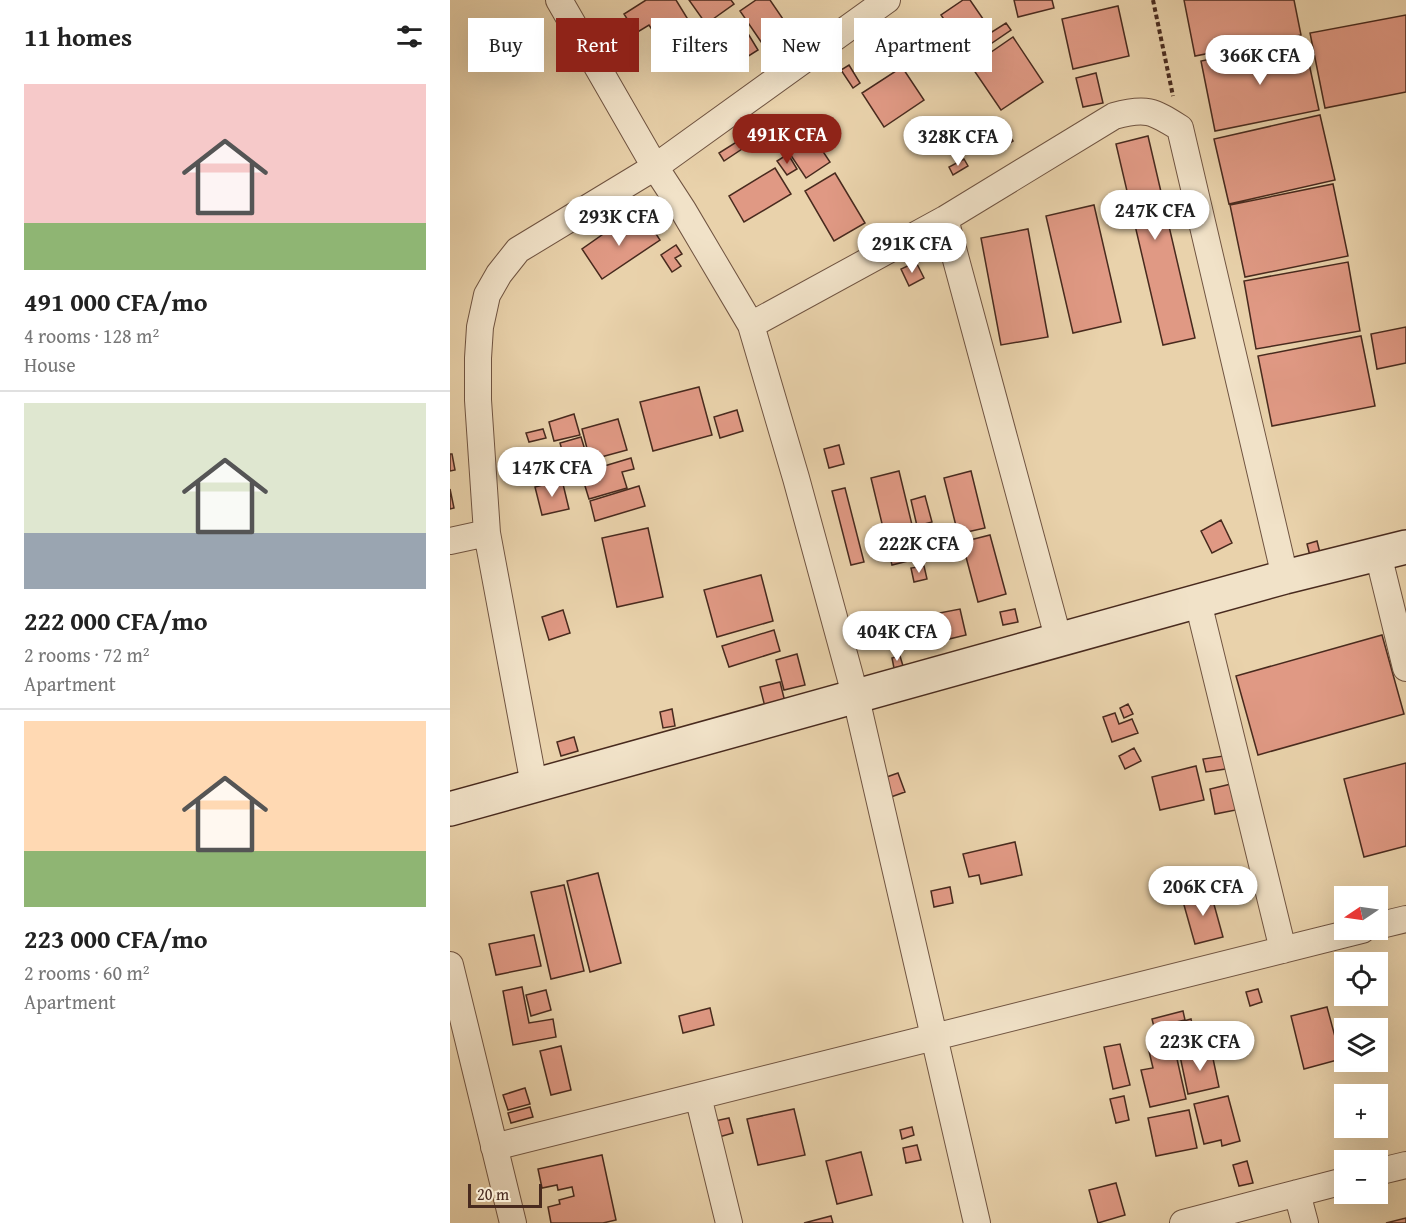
<!DOCTYPE html>
<meta charset="utf-8">
<style>
:root{--surface:#fff;--page:#f6f6f6;--text:#222;--muted:#767676;--line:#e0e0e0;--accent:#8f2418}
body{margin:0;font-family:"Gentium Book Plus",serif;background:var(--page);color:var(--text);height:100vh;display:flex;flex-direction:column;font-size:22px;white-space:nowrap}
*{box-sizing:border-box;margin:0}
p{font-size:20px;color:var(--muted)}
.icon{flex:none;width:33px;height:33px;fill:none;stroke:currentColor;stroke-width:2;stroke-linecap:round;stroke-linejoin:round}
.map{position:relative;flex:1;overflow:hidden}
.details{display:flex;flex-direction:column;background:var(--surface);width:450px}
.details>*{flex:none}
.top-card{position:absolute;left:18px;top:18px;width:570px;height:54px;display:flex;gap:12px}
.needle{width:39px;rotate:257deg}
.controls{position:absolute;left:884px;top:886px;display:grid;gap:12px}
.controls a{display:grid;place-items:center;width:54px;height:54px;border-radius:0px;background:var(--surface);box-shadow:0 6px 24px #0002;font-size:30px}
.scale{position:absolute;left:18px;bottom:15px;width:74px;box-sizing:border-box;padding-left:6px;border:3px solid #482a1e;border-top:0;font-size:16px;line-height:21px;white-space:nowrap;color:#482a1e;-webkit-text-stroke:4px #f1e2c8;paint-order:stroke}
.price{position:absolute;translate:-50% -51px;padding:0 14px;border-radius:21px;background:#fff;color:#222;font-size:20px;line-height:39px;filter:drop-shadow(0 2px 3px #0008)}
.price::after{content:'';position:absolute;left:50%;top:36px;width:18px;height:14px;margin-left:-9px;background:inherit;clip-path:polygon(0 0,100% 0,50% 100%)}
.price.on{background:var(--accent);color:#fff}
ul{padding:0;list-style:none}
li{display:grid;align-content:center;gap:12px;height:318px;padding:0 24px}
li+li{border-top:2px solid var(--line)}
li span{display:grid;place-items:center;height:186px;border-radius:0px;color:#555}
li>.icon{margin-inline-start:auto}
span .icon{width:108px;height:108px;fill:#fffc;stroke-width:1}
li b{font-size:26px}
h2{display:flex;justify-content:space-between;align-items:center;height:72px;padding:0 24px;font-size:26px}
.chip{padding:0 21px;border-radius:0px;background:var(--surface);box-shadow:0 6px 24px #0002;font-size:21px;line-height:54px}
.chip.on{background:var(--accent);color:#fff}
main{display:flex;flex:1;min-height:0}
.map>svg:first-child{display:block}
</style>
<main>
<section class="details">
<h2>11 homes<svg class="icon" aria-label="filters" viewBox="0 0 24 24"><path d="M4 7h16M4 17h16"/><circle cx="9" cy="7" r="2"/><circle cx="15" cy="17" r="2"/></svg></h2>
<ul>
<li><span style="background:linear-gradient(#f6c9c9 75%,#8fb573 0)"><svg class="icon" aria-label="home" viewBox="0 0 24 24"><path d="M3 11l9-7 9 7M6 9v11h12V9"/></svg></span><div><b>491 000 CFA/mo</b><p>4 rooms · 128 m²</p><p>House</p></div></li>
<li><span style="background:linear-gradient(#dfe7d0 70%,#9aa5b1 0)"><svg class="icon" aria-label="home" viewBox="0 0 24 24"><path d="M3 11l9-7 9 7M6 9v11h12V9"/></svg></span><div><b>222 000 CFA/mo</b><p>2 rooms · 72 m²</p><p>Apartment</p></div></li>
<li><span style="background:linear-gradient(#ffd9b3 70%,#8fb573 0)"><svg class="icon" aria-label="home" viewBox="0 0 24 24"><path d="M3 11l9-7 9 7M6 9v11h12V9"/></svg></span><div><b>223 000 CFA/mo</b><p>2 rooms · 60 m²</p><p>Apartment</p></div></li>
</ul>
</section>
<div class="map">
<svg width="956" height="1223" viewBox="0 0 956 1223">
<rect width="100%" height="100%" fill="#e9d2ab"/>
<filter id="stains"><feTurbulence type="fractalNoise" baseFrequency=".00333" numOctaves="4"/><feColorMatrix values="0 0 0 0 .2 0 0 0 0 .09 0 0 0 0 .02 0 0 0 .5 -.17"/></filter>
<radialGradient id="worn" r=".72"><stop offset=".6" stop-color="#630" stop-opacity="0"/><stop offset="1" stop-color="#630" stop-opacity=".3"/></radialGradient>
<!-- building -->
<path fill="#e09984" stroke="#482a1e" stroke-width="1.5" d="M196,0h30l16,26 -30,19 -13,-20 -13,8 -12,-19z
M239,0h42l3,4 -28,20z
M306,0h14l13,19 -14,10 6,7 -3,2 4,4 -10,7 -26,-38z
M513,0h7l22,32 14,-9 5,7 -41,28 -29,-43z
M564,0h38l2,8 -36,9z
M734,0h110l7,35 -106,21z
M668,6l11,50 -56,13 -11,-50z
M956,15v77l-81,16 -15,-75z
M294,27l14,23 -11,7 -14,-23z
M563,37l30,45 -42,28 -30,-44z
M439,38l5,9 -24,15 -6,-8z
M854,40l15,70 -104,21 -14,-70z
M399,65l11,18 -7,5 -12,-18z
M452,67l22,33 -40,27 -22,-34z
M646,73l7,30 -20,4 -7,-29z
M870,115l15,65 -106,24 -15,-65z
M356,126l24,36 -24,16 -24,-36z
M557,132l6,9 -13,8 -6,-9z
M698,136l47,202 -32,7 -47,-201z
M288,141l4,8 -18,12 -5,-8z
M338,154l9,15 -10,6 -10,-14z
M514,159l4,7 -15,9 -4,-8z
M325,168l16,26 -47,28 -15,-26z
M385,173l30,50 -31,18 -29,-50z
M883,184l15,72 -103,21 -15,-72z
M644,205l27,117 -48,11 -27,-117z
M197,220l13,20 -58,39 -20,-30 37,-26 7,10z
M578,229l20,108 -47,8 -20,-107z
M226,245l6,9 -7,4 6,8 -9,6 -11,-17z
M466,262l8,16 -15,8 -8,-17z
M898,262l12,69 -104,18 -12,-68z
M956,327v36l-29,6 -6,-35z
M911,336l14,70 -103,20 -14,-70z
M249,387l13,48 -59,16 -13,-49z
M287,410l6,21 -23,7 -6,-21z
M124,414l6,21 -26,6 -5,-19z
M168,419l9,31 -37,10 -8,-31z
M93,429l3,9 -17,4 -3,-9z
M131,437l8,26 -15,4 -3,-8 -6,2 -5,-18z
M389,445l5,19 -15,4 -5,-19z
M0,454h2l3,16 -5,1z
M181,458l3,11 -12,3 5,16 -38,11 -8,-26z
M449,471l21,87 -28,7 -21,-87z
M521,471l14,57 -27,6 -14,-56z
M112,480l7,29 -27,6 -7,-28z
M189,486l6,20 -50,15 -5,-20z
M395,488l19,74 -13,3 -19,-74z
M0,489l4,19 -4,1z
M475,496l7,26 -15,4 -6,-26z
M771,520l11,23 -20,10 -11,-22z
M198,528l15,69 -46,10 -15,-69z
M540,535l16,59 -28,8 -16,-60z
M867,541l4,16 -10,3 -4,-16z
M474,566l3,13 -13,3 -3,-14z
M311,575l12,46 -56,16 -13,-47z
M510,609l6,26 -21,5 -6,-27z
M565,609l3,13 -15,3 -3,-13z
M113,610l7,23 -21,7 -7,-23z
M324,630l6,21 -51,16 -7,-21z
M932,635l22,79 -146,41 -22,-79z
M347,654l8,31 -21,5 -8,-30z
M450,656l3,10 -9,2 -2,-10z
M330,682l5,20 -20,5 -5,-20z
M678,704l5,10 -9,4 -4,-10z
M222,709l3,17 -12,2 -3,-16z
M665,713l4,11 13,-5 6,14 -26,9 -9,-25z
M124,737l4,14 -17,5 -4,-14z
M684,748l7,13 -16,8 -6,-13z
M780,755l2,13 -26,4 -3,-13z
M956,763v83l-42,11 -20,-78z
M746,766l8,34 -44,10 -8,-33z
M448,773l7,19 -17,6 -7,-19z
M781,784l5,26 -21,4 -5,-25z
M565,842l7,33 -41,9 -2,-9 -10,2 -6,-23z
M148,873l23,90 -31,9 -23,-91z
M114,885l20,86 -33,8 -20,-87z
M500,887l3,16 -19,4 -3,-16z
M760,890l13,47 -28,7 -13,-46z
M84,935l7,31 -45,9 -7,-31z
M72,987l7,36 24,-4 3,18 -43,8 -10,-54z
M808,989l4,13 -12,4 -4,-14z
M96,990l5,20 -20,6 -5,-21z
M877,1007l14,52 -37,10 -13,-53z
M260,1008l4,17 -31,8 -4,-17z
M733,1011l2,9 -31,7 -2,-8z
M741,1019l4,19 -18,4 -4,-18z
M723,1041l13,58 -36,8 -9,-37 12,-2 -5,-21z
M670,1044l10,41 -17,4 -9,-42z
M111,1046l10,44 -20,5 -11,-44z
M761,1049l8,38 -31,7 -8,-38z
M75,1088l5,16 -22,6 -5,-15z
M674,1096l5,24 -13,3 -6,-24z
M778,1096l12,45 -18,5 -1,-6 -17,4 -10,-40z
M80,1107l3,10 -22,6 -3,-10z
M344,1109l11,46 -47,10 -11,-46z
M739,1110l8,38 -41,8 -8,-38z
M279,1118l4,15 -14,4 -4,-16z
M462,1127l2,8 -12,4 -2,-9z
M467,1145l4,15 -15,3 -3,-15z
M411,1152l11,43 -35,9 -11,-43z
M152,1155l14,65 -13,3h-52l-3,-16 12,-3 -1,-4 15,-4 -2,-9 -14,3 -1,-5 -15,3 -4,-19z
M797,1161l6,22 -14,3 -6,-21z
M666,1183l9,32 -27,8 -9,-33z
M381,1216l2,7h-29z
M956,1218v5h-20z"/>
<g fill="none" stroke-linecap="round" stroke-linejoin="round">
<defs>
<path id="street" d="M109,0l96,167 28,43 68,115 194,-106 169,-103c32,-9 39,-5 66,12l105,449
M495,219l114,422
M301,325l45,153 60,220 121,525
M0,541l37,-8
M928,554l28,114
M748,602l85,348
M84,785l-47,-252 -9,-133v-42l2,-31 7,-32 12,-21 19,-24 137,-83 232,-167
M927,926l29,-7
M0,965l63,258
M248,1096l31,127
M44,1147l868,-217
M927,1172l29,-7
M847,1193l8,30
M733,1223l161,-42"/>
<path id="secondary" d="M0,809l835,-232 121,-30"/>
</defs>
<!-- street casing -->
<use href="#street" stroke="#705441" stroke-width="28"/>
<!-- secondary casing -->
<use href="#secondary" stroke="#482a1e" stroke-width="36"/>
<!-- path -->
<path stroke="#482a1e" stroke-width="4" stroke-dasharray="4.5 3" stroke-linecap="butt" d="M703,0l20,96"/>
<!-- street -->
<use href="#street" stroke="#f1e2c8" stroke-width="26"/>
<!-- secondary -->
<use href="#secondary" stroke="#f1e2c8" stroke-width="33"/>
</g>
<rect width="100%" height="100%" filter="url(#stains)"/>
<rect width="100%" height="100%" fill="url(#worn)"/>
</svg>
<div class="controls">
<a><svg class="needle" viewBox="-14 -14 28 28"><path d="M0-13l5 13h-10z" fill="#e53935"/><path d="M0 13l5-13h-10z" fill="#767676"/></svg></a>
<a><svg class="icon" aria-label="locate" viewBox="0 0 24 24"><circle cx="12" cy="12" r="6"/><path d="M12 2v4M12 18v4M2 12h4M18 12h4"/></svg></a>
<a><svg class="icon" aria-label="layers" viewBox="0 0 24 24"><path d="M12 4l9 5-9 5-9-5zM3 14l9 5 9-5"/></svg></a>
<a>+</a>
<a>−</a>
</div>
<div class="scale">20 m</div>
<b class="price" style="left:810px;top:86px">366K CFA</b>
<b class="price on" style="left:337px;top:165px">491K CFA</b>
<b class="price" style="left:508px;top:167px">328K CFA</b>
<b class="price" style="left:705px;top:241px">247K CFA</b>
<b class="price" style="left:169px;top:247px">293K CFA</b>
<b class="price" style="left:462px;top:274px">291K CFA</b>
<b class="price" style="left:102px;top:498px">147K CFA</b>
<b class="price" style="left:469px;top:574px">222K CFA</b>
<b class="price" style="left:447px;top:662px">404K CFA</b>
<b class="price" style="left:753px;top:917px">206K CFA</b>
<b class="price" style="left:750px;top:1072px">223K CFA</b>
<div class="top-card">
<a class="chip">Buy</a>
<a class="chip on">Rent</a>
<a class="chip">Filters</a>
<a class="chip">New</a>
<a class="chip">Apartment</a>
</div>
</div>
</main>
